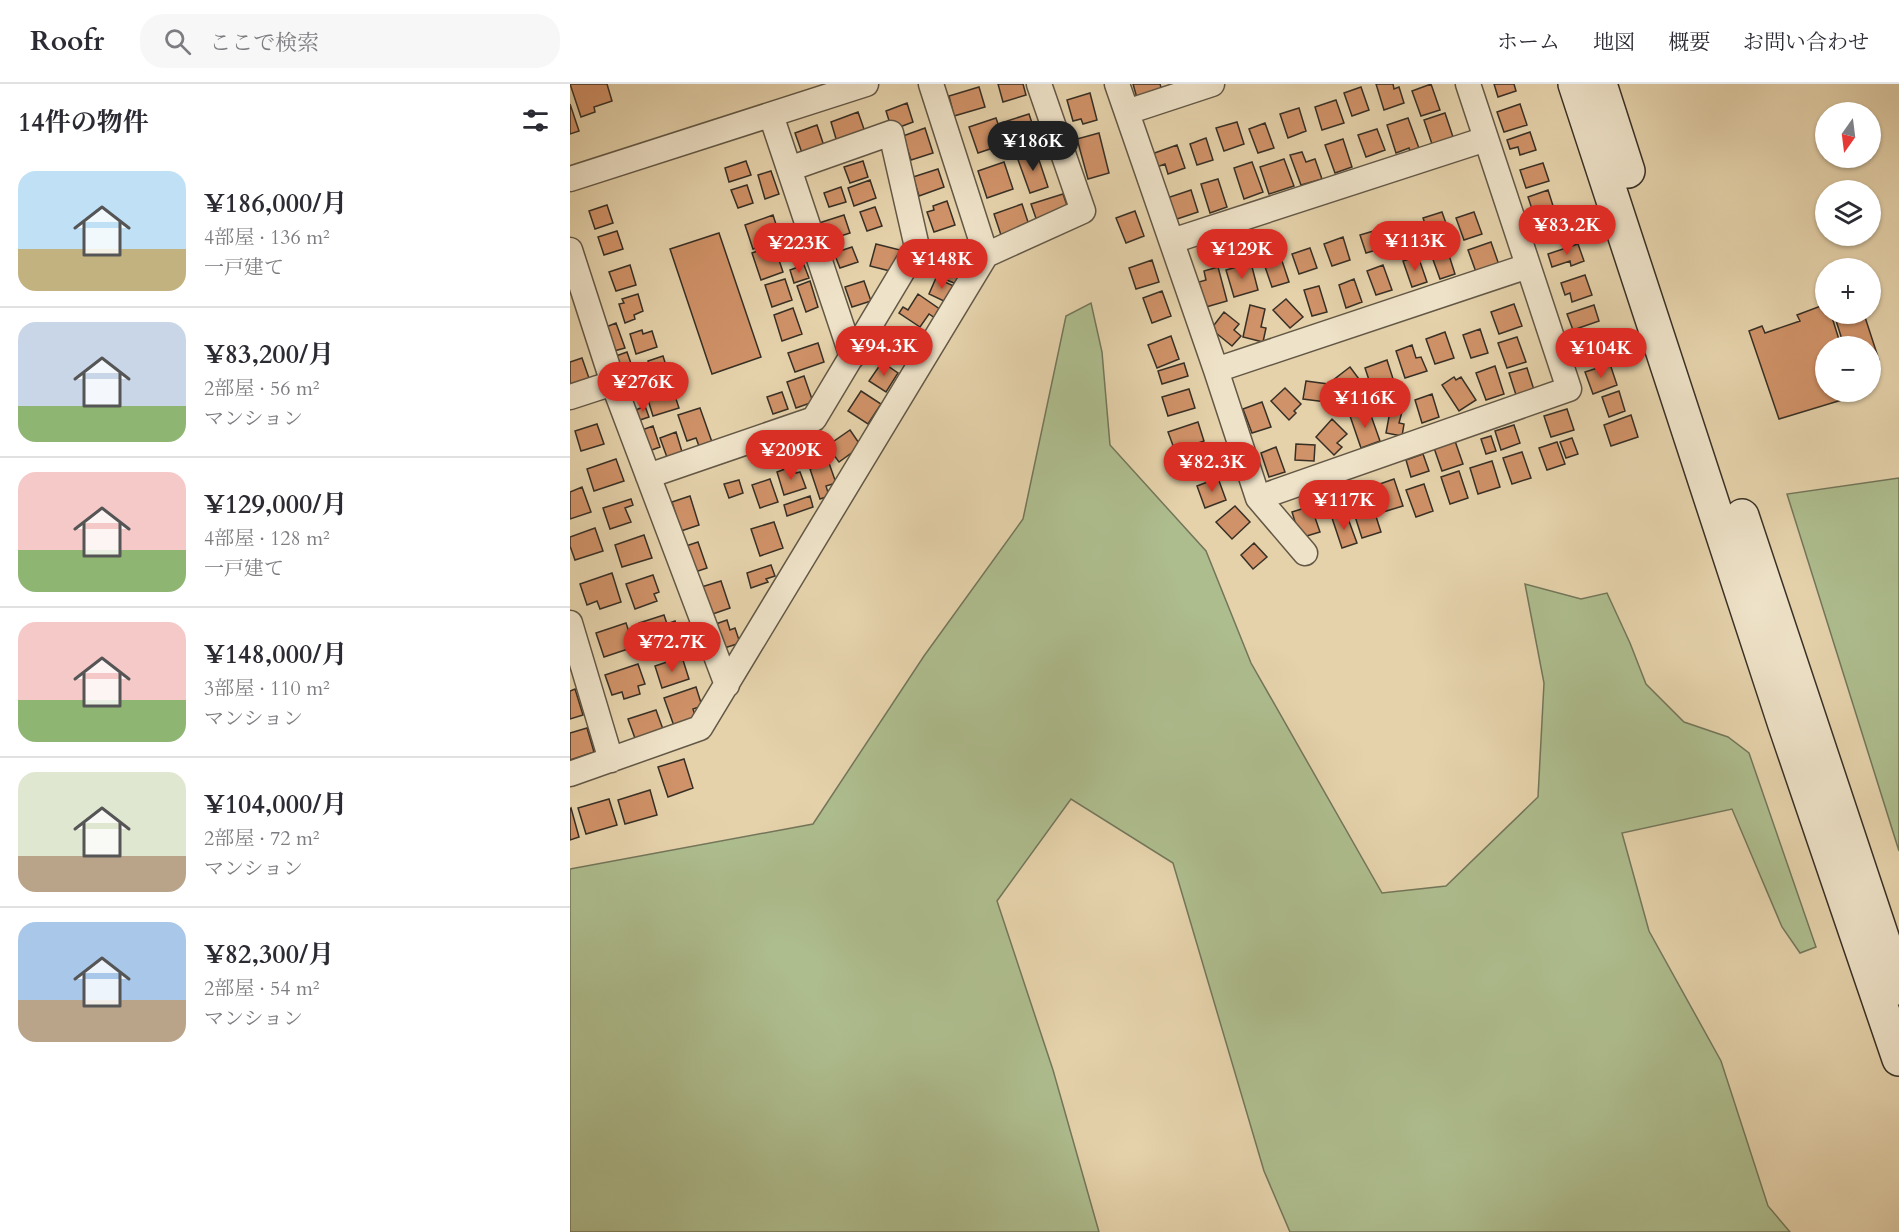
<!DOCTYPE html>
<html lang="ja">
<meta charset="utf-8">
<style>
:root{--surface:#fff;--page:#f7f7f7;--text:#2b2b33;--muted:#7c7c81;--line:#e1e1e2;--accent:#d93025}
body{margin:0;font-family:Cardo,"Noto Serif JP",serif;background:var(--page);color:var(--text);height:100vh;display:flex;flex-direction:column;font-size:22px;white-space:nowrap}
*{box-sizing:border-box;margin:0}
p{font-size:20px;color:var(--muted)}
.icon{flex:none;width:33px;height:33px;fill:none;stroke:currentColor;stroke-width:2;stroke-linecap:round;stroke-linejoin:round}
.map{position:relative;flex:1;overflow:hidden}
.drawer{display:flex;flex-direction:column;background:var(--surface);width:570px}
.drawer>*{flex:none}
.needle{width:39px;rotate:194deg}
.buttons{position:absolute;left:1245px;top:18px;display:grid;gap:12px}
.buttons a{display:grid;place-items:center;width:66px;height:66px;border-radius:50%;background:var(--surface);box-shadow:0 2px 4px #0004;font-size:30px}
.price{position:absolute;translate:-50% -51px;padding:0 14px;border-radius:21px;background:var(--accent);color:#fff;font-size:20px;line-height:39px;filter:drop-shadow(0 2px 3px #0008)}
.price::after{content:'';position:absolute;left:50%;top:36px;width:18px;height:14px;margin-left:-9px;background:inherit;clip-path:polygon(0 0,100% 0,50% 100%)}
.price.selected{background:#222;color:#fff}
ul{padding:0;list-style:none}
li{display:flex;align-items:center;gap:18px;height:150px;padding:0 18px}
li+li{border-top:2px solid var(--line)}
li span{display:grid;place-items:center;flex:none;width:168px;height:120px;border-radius:18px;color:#555}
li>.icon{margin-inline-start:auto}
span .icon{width:72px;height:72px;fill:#fffc;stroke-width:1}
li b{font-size:26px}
h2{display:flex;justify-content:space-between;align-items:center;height:72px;padding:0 18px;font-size:26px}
header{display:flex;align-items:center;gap:36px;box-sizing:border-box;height:84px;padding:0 30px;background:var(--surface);border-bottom:2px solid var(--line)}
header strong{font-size:28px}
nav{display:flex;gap:33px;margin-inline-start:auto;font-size:21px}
.search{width:420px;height:54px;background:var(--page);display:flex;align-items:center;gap:15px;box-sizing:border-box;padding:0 21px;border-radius:24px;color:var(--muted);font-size:22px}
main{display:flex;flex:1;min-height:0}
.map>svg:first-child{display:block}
</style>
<header>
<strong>Roofr</strong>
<div class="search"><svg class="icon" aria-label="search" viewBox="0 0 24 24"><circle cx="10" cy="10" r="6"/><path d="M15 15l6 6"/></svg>ここで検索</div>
<nav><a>ホーム</a><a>地図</a><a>概要</a><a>お問い合わせ</a></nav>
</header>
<main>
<section class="drawer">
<h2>14件の物件<svg class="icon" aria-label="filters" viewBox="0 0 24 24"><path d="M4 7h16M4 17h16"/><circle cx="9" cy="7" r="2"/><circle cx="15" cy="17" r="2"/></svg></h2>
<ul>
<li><span style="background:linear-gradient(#bfe0f5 65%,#c2b280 0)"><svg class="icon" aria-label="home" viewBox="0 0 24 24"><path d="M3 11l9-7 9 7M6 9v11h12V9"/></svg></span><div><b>¥186,000/月</b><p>4部屋 · 136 m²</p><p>一戸建て</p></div></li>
<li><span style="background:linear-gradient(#c9d6e8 70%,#8fb573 0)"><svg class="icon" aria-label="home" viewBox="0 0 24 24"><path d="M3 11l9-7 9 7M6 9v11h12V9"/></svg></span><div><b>¥83,200/月</b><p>2部屋 · 56 m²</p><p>マンション</p></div></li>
<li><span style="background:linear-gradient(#f6c9c9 65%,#8fb573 0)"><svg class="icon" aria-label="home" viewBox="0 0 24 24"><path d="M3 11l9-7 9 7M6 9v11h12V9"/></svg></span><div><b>¥129,000/月</b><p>4部屋 · 128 m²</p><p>一戸建て</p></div></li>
<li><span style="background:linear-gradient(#f6c9c9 65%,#8fb573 0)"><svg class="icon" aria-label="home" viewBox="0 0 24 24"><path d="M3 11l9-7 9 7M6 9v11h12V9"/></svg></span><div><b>¥148,000/月</b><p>3部屋 · 110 m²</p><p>マンション</p></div></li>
<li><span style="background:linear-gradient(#dfe7d0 70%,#b9a48a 0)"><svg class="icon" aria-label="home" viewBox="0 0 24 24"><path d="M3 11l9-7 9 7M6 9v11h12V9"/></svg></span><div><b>¥104,000/月</b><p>2部屋 · 72 m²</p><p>マンション</p></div></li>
<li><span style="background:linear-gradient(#a9c7e8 65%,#b9a48a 0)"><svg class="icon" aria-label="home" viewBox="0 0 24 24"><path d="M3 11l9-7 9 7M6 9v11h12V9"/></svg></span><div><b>¥82,300/月</b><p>2部屋 · 54 m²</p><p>マンション</p></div></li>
</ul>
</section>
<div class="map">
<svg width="1329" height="1148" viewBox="0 0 1329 1148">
<rect width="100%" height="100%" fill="#e5d2ab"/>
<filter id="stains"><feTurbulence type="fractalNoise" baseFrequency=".00333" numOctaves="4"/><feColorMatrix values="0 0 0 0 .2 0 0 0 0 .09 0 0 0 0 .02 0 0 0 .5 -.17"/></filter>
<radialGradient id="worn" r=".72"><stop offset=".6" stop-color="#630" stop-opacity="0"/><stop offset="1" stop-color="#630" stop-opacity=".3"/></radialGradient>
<!-- green -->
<path fill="#aebd8e" stroke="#73765a" stroke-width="1.5" d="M521,219l11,49 8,93 96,106 45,112 131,230 64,-7 92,-89 6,-114 -19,-99 56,15 26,-6 23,50 16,41 38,38 44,15 21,16 67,194 -16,6 -18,-26 -50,-118 -110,24 27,98 72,130 47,145 22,26h-500l-26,-61 -91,-308 -102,-64 -74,102 56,169 46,162h-529v-363l243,-45 111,-168 99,-137 43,-203z
M1329,394v373l-112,-357z"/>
<!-- building -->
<path fill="#d09268" stroke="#383025" stroke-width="1.5" d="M0,0h37l5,17 -18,6 1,5 -14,5z
M428,0h25l3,11 -23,7z
M563,0h27l2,7 -25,7z
M806,0h17l1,5 5,-2 5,16 -20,7z
M861,0l9,26 -19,6 -9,-25z
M924,0h20l2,7 -18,6z
M409,3l6,20 -31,9 -5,-20z
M791,3l8,23 -17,6 -8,-23z
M520,9l7,27 -14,4 -2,-5 -8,2 -6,-21z
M766,16l8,23 -22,7 -7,-23z
M337,19l6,19 -21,8 -6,-19z
M0,20l9,27 -9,3z
M950,20l7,21 -23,7 -7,-20z
M729,24l7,23 -18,7 -8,-24z
M288,28l7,20 -28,10 -6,-20z
M875,29l8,24 -21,7 -8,-24z
M459,30l8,24 -25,8 -8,-24z
M426,34l9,26 -27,9 -9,-26z
M838,34l12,33 -9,3 -2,-6 -13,5 -9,-28z
M667,38l7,22 -20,7 -8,-23z
M695,39l9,25 -16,5 -9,-24z
M247,41l7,21 -22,7 -7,-20z
M355,44l8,25 -22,7 -8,-24z
M807,45l8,21 -19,7 -8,-22z
M960,48l6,18 -16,5 -2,-8 -8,2 -3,-9z
M529,49l10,40 -21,6 -11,-40z
M636,54l7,22 -16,5 -7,-21z
M773,55l9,28 -17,6 -10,-28z
M607,61l8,23 -17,6 -3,-10 -11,4 -5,-13z
M466,67l12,36 -18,6 -13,-36z
M732,68l4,10 9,-3 7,20 -21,6 -11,-30z
M714,75l10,27 -25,8 -9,-27z
M176,77l5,14 -22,7 -4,-14z
M293,77l5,16 -18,6 -6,-16z
M434,78l9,27 -26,9 -9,-27z
M682,78l11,30 -19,7 -10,-31z
M973,79l6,18 -23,7 -6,-18z
M368,85l6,18 -25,9 -6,-19z
M201,87l8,23 -14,5 -7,-24z
M648,95l9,28 -17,6 -9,-29z
M300,96l6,18 -22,8 -6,-18z
M177,101l6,18 -15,5 -7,-18z
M271,103l5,15 -17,5 -5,-14z
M621,106l7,22 -24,8 -7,-22z
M978,106l7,22 -20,6 -7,-21z
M493,110l7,20 -32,10 -7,-20z
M377,117l8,24 -21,7 -7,-20 7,-2 -1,-4z
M452,120l7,21 -28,10 -7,-21z
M37,121l6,18 -18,6 -6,-18z
M305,123l7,19 -15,5 -7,-19z
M565,127l9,25 -18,7 -10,-25z
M872,128l6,17 -19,6 -6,-17z
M904,128l8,22 -18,6 -8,-22z
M203,131l8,25 -28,9 -8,-24z
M274,131l6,18 -25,8 -6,-18z
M992,132l7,21 -17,6 -3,-8 -10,4 -5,-13z
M839,141l6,16 -17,5 -5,-15z
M807,146l6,18 -17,5 -6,-18z
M47,147l6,18 -19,6 -6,-18z
M149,149l42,124 -49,17 -42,-125z
M773,153l7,23 -18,6 -8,-22z
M376,157l24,3 -2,15 -23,-2z
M921,158l8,23 -23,7 -8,-22z
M360,159l13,1 -1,13 -13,-1z
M306,160l24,6 -6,22 -24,-6z
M1008,160l6,17 -13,5 -1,-5 -18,6 -4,-13z
M204,161l9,27 -22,8 -9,-27z
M282,163l6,15 -18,6 -6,-15z
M740,164l7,20 -18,6 -7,-20z
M877,165l8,25 -15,5 -9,-25z
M709,168l10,30 -17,5 -10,-29z
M848,172l9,26 -15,5 -9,-26z
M582,176l7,22 -23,7 -7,-21z
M681,179l7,27 -24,7 -8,-27z
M60,181l6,20 -20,6 -7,-19z
M234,181l5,13 -15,5 -4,-13z
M372,181l21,9 -4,11 -22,-9z
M813,181l9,25 -16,5 -9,-24z
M648,183l9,34 -21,6 -7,-25 7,-2 -2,-9z
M1015,191l7,20 -20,7 -2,-9 -5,2 -4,-12z
M366,194l20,9 -8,16 -19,-9z
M215,195l7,21 -20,7 -7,-22z
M784,195l8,23 -16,6 -7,-23z
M240,197l8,26 -12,5 -9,-26z
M294,197l7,20 -19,6 -7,-20z
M749,202l8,26 -15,4 -8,-26z
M592,207l9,25 -19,7 -9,-25z
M68,210l5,17 -9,4 1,4 -10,4 -6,-19 5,-1 -2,-4z
M348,210l23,16 -6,8 -6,-4 -9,13 -21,-14 4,-6 5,3z
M716,215l17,18 -13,11 -17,-18z
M944,220l8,22 -23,8 -8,-22z
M1256,220v10h5l10,32h-15v46h28l1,4 -76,23 -30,-88 13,-5 3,7 35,-12 -3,-6z
M680,221l15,4 -4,18 5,1 -3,14 -20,-5z
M1024,221l5,16 -26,9 -6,-16z
M223,224l9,26 -20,7 -8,-26z
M654,228l15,12 -5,6 7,6 -9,10 -21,-17z
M1264,230h30l15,46 -3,20 -6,2v-36h-26z
M46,239l9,25 -11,3 -8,-24z
M910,245l8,24 -17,5 -8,-23z
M72,246l1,4 9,-3 5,16 -21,7 -6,-20z
M335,246l14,9 -16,24 -14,-9z
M875,248l9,26 -19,6 -9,-25z
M1032,251l6,15 -27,9 -5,-15z
M601,252l8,23 -22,9 -9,-23z
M947,253l9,25 -19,6 -9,-25z
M248,259l6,19 -29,10 -7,-19z
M842,261l4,13 5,-1 6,14 -22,7 -9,-27z
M57,268l8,23 -11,3 -8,-22z
M93,272l6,19 -25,8 -5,-15 10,-3 -1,-4z
M12,274l8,23 -20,10v-29z
M817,276l8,25 -14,5 -3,-9 -8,2 -5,-15z
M312,278l16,11 -12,19 -17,-11z
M614,279l4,13 -26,8 -4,-13z
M1040,280l7,21 -24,9 -8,-22z
M925,282l9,28 -18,6 -10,-27z
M780,283l12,16 -9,7 3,4 -9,7 -15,-20z
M957,284l8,25 -18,5 -8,-25z
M234,292l9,26 -17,6 -9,-26z
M884,293l2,3 5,-3 15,23 -17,11 -17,-26z
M736,297l22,3 -2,18 -23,-3z
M101,300l8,24 -26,8 -5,-16 7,-3 -3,-7z
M715,304l16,16 -7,7 2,2 -7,7 -18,-19z
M619,305l6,19 -27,8 -6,-19z
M291,307l20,13 -13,20 -20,-13z
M1049,307l6,20 -16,6 -7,-20z
M212,308l6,17 -15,5 -6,-17z
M862,310l7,23 -17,6 -7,-23z
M692,318l9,25 -19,6 -9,-24z
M75,322l4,11 -9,3 -4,-10z
M821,322l12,2 -4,15 5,1 -2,12 -16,-3z
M130,324l12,34 -13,4 -3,-8 -9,3 -9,-26z
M997,325l7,21 -23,7 -7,-21z
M799,326l11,31 -19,7 -11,-32z
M1061,331l7,22 -27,9 -7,-21z
M762,335l15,15 -10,9 5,4 -8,8 -18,-18z
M628,338l6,19 -29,10 -7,-19z
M27,340l7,20 -23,7 -6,-20z
M944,341l6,18 -19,7 -6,-19z
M83,342l7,21 -11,4 -7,-21z
M280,346l11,16 -22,16 -12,-16z
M106,348l7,23 -15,5 -8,-22z
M921,352l5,15 -10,3 -5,-15z
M1002,354l6,16 -12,4 -6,-16z
M885,357l8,23 -21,7 -8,-23z
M987,358l8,22 -18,6 -8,-22z
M726,360l19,1 -1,16 -19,-1z
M638,362l8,22 -30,10 -7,-23z
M706,363l9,25 -16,5 -8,-24z
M952,368l9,26 -19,6 -9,-26z
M853,370l6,17 -18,6 -5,-17z
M46,375l8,22 -30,10 -7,-22z
M922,377l8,26 -22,7 -8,-26z
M259,379l7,20 -10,3 3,10 -9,3 -10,-30z
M223,382l3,7 4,-1 6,16 -22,7 -7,-23z
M889,387l9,27 -18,6 -9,-27z
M648,394l8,22 -21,8 -8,-22z
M200,395l8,23 -18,6 -8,-23z
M824,395l9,27 -20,6 -9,-26z
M169,396l4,13 -14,5 -5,-14z
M854,400l9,27 -17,6 -10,-27z
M12,403l9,25 -21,7v-27z
M120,412l9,29 -18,6 -9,-29z
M240,412l3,11 -26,9 -3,-11z
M61,415l2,6 -8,3 6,14 -21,7 -7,-21z
M801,417l10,31 -19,6 -10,-31z
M665,422l15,16 -18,17 -16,-17z
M741,422l9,26 -20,6 -8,-26z
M776,429l11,30 -15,5 -10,-30z
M204,438l9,26 -23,8 -9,-27z
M25,444l8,23 -28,9 -5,-14v-9z
M74,451l8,23 -30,9 -7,-22z
M128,458l9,26 -15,5 -9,-26z
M684,459l13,14 -14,12 -12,-14z
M201,481l4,11 -9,3 2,3 -17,6 -4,-15z
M42,489l9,29 -21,7 -3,-8 -10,4 -7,-21z
M83,491l6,17 -5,2 3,7 -22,8 -9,-25z
M151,497l9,27 -23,8 -9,-28z
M94,531l3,9 8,-3 6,17 -33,11 -9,-26z
M157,536l3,10 5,-2 5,15 -22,7 -8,-24z
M56,539l8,24 -30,10 -8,-24z
M112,573l7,22 -27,9 -7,-22z
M68,580l7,20 -7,2 2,8 -16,5 -2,-7 -10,3 -7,-20z
M126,603l6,19 -9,3 3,10 -22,7 -10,-28z
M5,605l8,26 -13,4v-28z
M86,626l8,22 -28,9 -8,-22z
M17,644l7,24 -24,8v-27z
M114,675l9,29 -25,9 -10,-30z
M80,706l7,25 -32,9 -7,-24z
M39,715l8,26 -31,9 -8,-26z
M1,724l8,29 -9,3v-31z"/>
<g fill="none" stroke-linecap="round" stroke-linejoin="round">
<defs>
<path id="street" d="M547,0l99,286 42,128 47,55
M557,28l85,-28
M201,31l81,242
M0,95l296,-95
M602,157l314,-102
M0,166l43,133 114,302
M416,171l97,-44 -44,-127
M646,286l312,-104
M0,313l43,-14
M78,392l166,-57 103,-172 -26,-114 -102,36
M688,414l311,-109 -101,-305
M0,539l41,137
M0,690l130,-46 286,-473 -55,-171"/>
<path id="secondary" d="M1005,0l210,641 114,334
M1030,0l28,87
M1172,432l157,472"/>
</defs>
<!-- street casing -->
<use href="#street" stroke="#635846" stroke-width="27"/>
<!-- secondary casing -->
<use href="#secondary" stroke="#383025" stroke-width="36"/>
<!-- street -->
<use href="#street" stroke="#eee2c8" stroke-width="24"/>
<!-- secondary -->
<use href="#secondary" stroke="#eee2c8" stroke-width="33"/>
</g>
<rect width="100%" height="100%" filter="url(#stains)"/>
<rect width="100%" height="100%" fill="url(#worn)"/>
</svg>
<div class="buttons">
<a><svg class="needle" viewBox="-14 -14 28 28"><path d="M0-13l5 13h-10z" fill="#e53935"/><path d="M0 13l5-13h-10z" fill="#7c7c81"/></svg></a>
<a><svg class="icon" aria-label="layers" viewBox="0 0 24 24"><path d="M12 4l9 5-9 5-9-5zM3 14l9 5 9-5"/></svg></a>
<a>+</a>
<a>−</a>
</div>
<b class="price selected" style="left:463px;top:88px">¥186K</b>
<b class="price" style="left:997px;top:172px">¥83.2K</b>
<b class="price" style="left:845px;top:188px">¥113K</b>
<b class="price" style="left:229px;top:190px">¥223K</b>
<b class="price" style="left:672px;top:196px">¥129K</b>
<b class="price" style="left:372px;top:206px">¥148K</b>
<b class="price" style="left:314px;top:293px">¥94.3K</b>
<b class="price" style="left:1031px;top:295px">¥104K</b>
<b class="price" style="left:73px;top:329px">¥276K</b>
<b class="price" style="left:795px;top:345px">¥116K</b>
<b class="price" style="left:221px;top:397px">¥209K</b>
<b class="price" style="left:642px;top:409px">¥82.3K</b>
<b class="price" style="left:774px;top:447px">¥117K</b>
<b class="price" style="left:102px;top:589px">¥72.7K</b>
</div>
</main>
